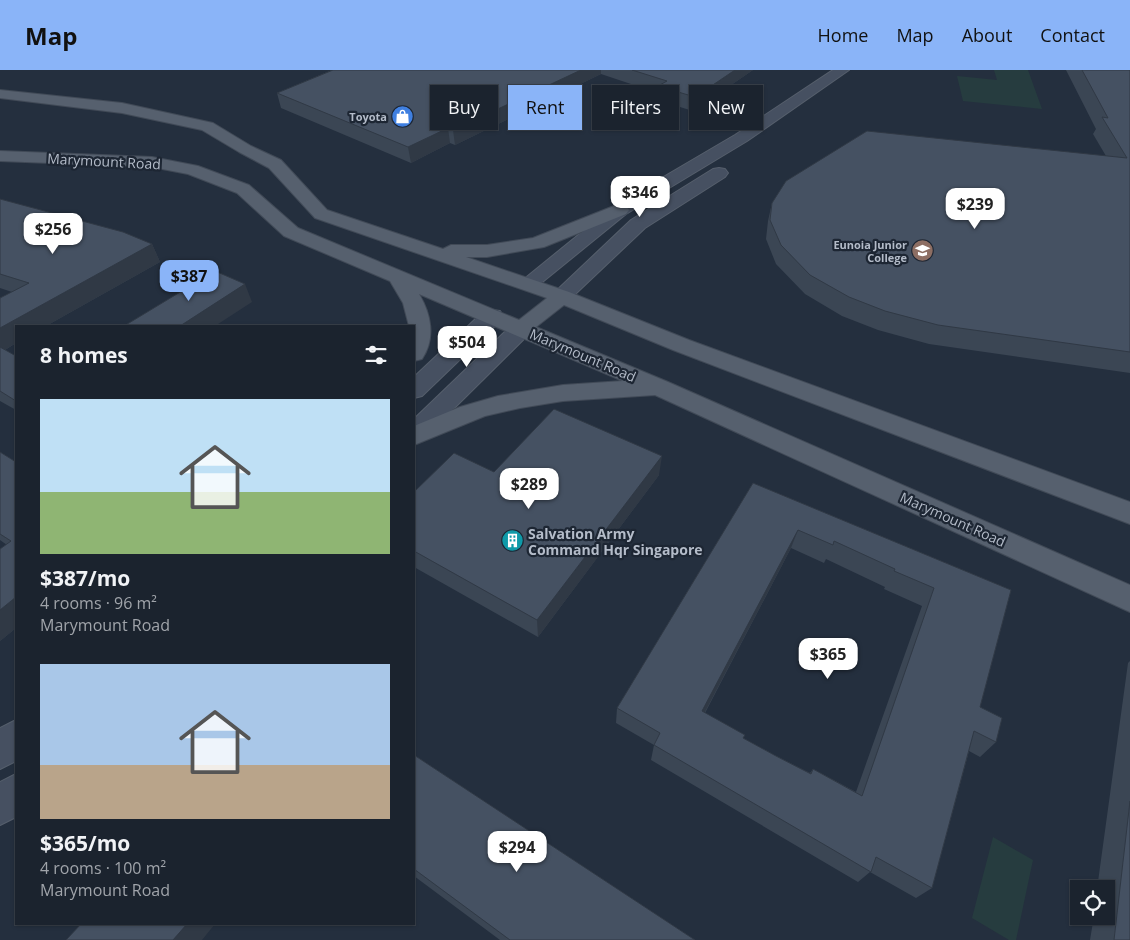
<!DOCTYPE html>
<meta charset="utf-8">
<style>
:root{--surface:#1b232e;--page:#242b36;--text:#f1f3f6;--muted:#a0a4aa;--line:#39404a;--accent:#8ab4f8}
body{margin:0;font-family:"Open Sans",sans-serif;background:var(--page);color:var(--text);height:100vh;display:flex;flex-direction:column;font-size:19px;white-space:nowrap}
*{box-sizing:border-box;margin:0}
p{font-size:16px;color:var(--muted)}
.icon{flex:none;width:28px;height:28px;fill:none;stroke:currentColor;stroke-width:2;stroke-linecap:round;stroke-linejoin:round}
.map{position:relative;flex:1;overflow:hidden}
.sheet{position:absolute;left:15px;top:255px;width:400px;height:600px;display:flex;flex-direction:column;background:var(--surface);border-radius:0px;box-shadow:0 1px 4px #0004,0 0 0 1px var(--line)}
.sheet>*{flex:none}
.hud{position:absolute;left:430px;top:15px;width:475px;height:45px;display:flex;gap:10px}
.tools{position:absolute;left:1070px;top:810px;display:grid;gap:10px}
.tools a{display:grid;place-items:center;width:45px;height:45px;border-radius:0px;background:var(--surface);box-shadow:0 1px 4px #0004,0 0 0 1px var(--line);font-size:25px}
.price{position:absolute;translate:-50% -42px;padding:0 11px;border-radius:10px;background:#fff;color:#222;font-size:16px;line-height:32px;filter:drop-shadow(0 1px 2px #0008)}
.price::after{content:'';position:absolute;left:50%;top:30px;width:15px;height:11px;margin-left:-8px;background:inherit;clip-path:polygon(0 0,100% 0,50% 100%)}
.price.active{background:var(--accent);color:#111}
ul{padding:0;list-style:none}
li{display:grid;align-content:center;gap:10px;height:265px;padding:0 25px}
li span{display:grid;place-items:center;height:155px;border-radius:0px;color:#555}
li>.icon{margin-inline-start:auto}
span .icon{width:90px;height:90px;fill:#fffc;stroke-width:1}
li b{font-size:21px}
h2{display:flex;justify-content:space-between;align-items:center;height:60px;padding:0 25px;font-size:21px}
.tag{padding:0 18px;border-radius:0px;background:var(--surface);box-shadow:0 1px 4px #0004,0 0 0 1px var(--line);font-size:18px;line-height:45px}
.tag.active{background:var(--accent);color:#111}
header{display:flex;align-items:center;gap:30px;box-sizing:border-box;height:70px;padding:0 25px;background:var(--accent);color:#111}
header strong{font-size:24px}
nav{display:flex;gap:28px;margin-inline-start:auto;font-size:18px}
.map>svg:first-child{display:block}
</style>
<header>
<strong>Map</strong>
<nav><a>Home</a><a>Map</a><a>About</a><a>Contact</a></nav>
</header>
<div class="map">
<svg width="1130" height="870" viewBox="0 0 1130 870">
<rect width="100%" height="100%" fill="#242f3e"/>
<!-- green -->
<path fill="#263c3f" d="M994,0h34l14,39 -79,-8 -6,-25 40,4z
M993,767l40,23 -17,80h-7l-37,-22z"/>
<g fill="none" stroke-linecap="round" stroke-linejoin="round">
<defs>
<path id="secondary" d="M833,0h16l-102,71 -121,73 -91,74 -7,2 -7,-2 -3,-4 96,-78 121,-71z
M719,98l6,1 3,4 -3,4 -80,51 -76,72 -7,2 -7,-2 -3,-4 3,-4 76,-72 82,-51z
M492,240l8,1 3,5 -3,5 -78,75 -8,2v-21l70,-66z
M521,252l8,2 3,5 -3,5 -106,105 -9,3v-23l99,-95z
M16,650v41l-16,8v-41z
M16,704v43l-16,8v-43z"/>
<path id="primary" d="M0,20l122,13 91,20 38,23 30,14 46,50 116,39 8,-4h36l46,-7 81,-32 6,-1 6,1 3,4 -3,4 -82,33 -57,10h-21l103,35 120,48 441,162v22l-457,-174 -109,-45 -28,22 132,55 462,203v27l-475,-217 -92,6 -43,7 -35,8 -71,29v-19l46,-19 38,-11 65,-11 60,-4 -204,-87c12,20 17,44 3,65l-8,2v-35h-5l-6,-23 -13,-22 -106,-45 -47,-43 -49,-19 -36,-7 -152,-6v-10l152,6 46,9 51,19 49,43 221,92 28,-22 -232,-80 -46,-50 -30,-16 -37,-22 -80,-17 -122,-15z"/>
</defs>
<!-- secondary casing -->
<use href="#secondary" stroke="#565f6c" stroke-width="2"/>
<!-- primary casing -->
<use href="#primary" stroke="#414a57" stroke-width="2"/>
<!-- secondary -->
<use href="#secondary" fill="#465061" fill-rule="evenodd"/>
<!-- primary -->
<use href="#primary" fill="#56606e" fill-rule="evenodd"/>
</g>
<!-- wall -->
<path fill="#3b4654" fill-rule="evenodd" d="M332,0h421l-60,41 -36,-11 1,-7 -57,-19 -146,71 -5,-2 -39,20 -130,-55 -4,-15z
M1066,0h64v303l-201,-29 -51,-14 -36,-14 -37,-22 -29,-30 -10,-25 2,-18 4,-18 334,-47 -13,-22 3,-5z
M0,129l152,45 8,18 -114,64h-30v17l-11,7 11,6v54l-16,-9v-103l12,-6 -12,-4z
M0,382l16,10v166l-16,13v-92l7,-4 -7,-5z
M494,402l165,3 -121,162 -124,-70v-75z
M753,413l258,107 -31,117 16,35 -16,15 -11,-6 -37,137 -16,10 -46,-26 -12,10 -207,-122 3,-15 -38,-22 1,-15zM791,478l33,15 2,-4 59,28 -1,2 38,17 -66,186 -43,-23 -3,4 -34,-17 -33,-18 -38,-25z
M1130,591v279h-40l4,-24h12v-27h-9l31,-226z
M414,685l281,185h-195l-86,-64z"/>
<!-- shaded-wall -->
<path fill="#303945" d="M581,0h20v4l-146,71 -2,-15z
M735,0h18l-60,41 2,-14z
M448,58l2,15 -39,20 -3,-16z
M152,174l8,18 -114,64h-30v17l-16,10v-25z
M245,214l7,18 -37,24h-35z
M662,386l-3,19 -121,162 -1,-17z
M798,460l-7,18 -94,179 5,-16z
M16,527v31l-16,13v-31z
M187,854h28l-13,16h-29z"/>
<!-- building -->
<path fill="#455162" stroke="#303945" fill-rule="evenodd" d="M333,0h248l-128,60 -5,-2 -40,19 -131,-54z
M632,0h103l-40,27 -37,-11 9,-5z
M1082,0h48v282l-192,-27 -53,-14 -36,-14 -39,-22 -29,-30 -11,-25 2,-17 14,-22 81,-50 260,27 -25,-41 6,1z
M0,129l123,33 29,12 -152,84v-30l29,-15 -29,-9z
M215,201l30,13 -65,42h-56z
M0,277l16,9v45l-16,-10z
M554,339l108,47 -125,164 -123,-69v-59l40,-39 40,19z
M0,382l16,10v135l-16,13v-61l11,-8 -11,-7z
M753,413l258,107 -31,117 22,11 -6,24 -22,-11 -42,157 -56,-31 -5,15 -217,-127 6,-12 -43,-25zM798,460l35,15 1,-4 61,28 -1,2 40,17 -72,208 -49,-27 -2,5 -35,-18 -33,-18 2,-3 -43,-24z
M414,685l281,185h-185l-96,-71z
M1130,731v139h-16z
M81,854h106l-14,16h-107z"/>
<!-- icons -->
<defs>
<symbol id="shop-disc" viewBox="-11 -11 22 22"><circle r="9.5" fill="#3f7fe0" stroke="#1d2633"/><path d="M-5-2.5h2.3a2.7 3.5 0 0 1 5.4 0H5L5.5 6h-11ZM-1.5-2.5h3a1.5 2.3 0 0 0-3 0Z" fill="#fff"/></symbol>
<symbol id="university-disc" viewBox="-11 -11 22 22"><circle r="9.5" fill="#8d6e63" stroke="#1d2633"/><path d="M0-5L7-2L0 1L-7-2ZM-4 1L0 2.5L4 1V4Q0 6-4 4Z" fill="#fff"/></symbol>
<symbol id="building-disc" viewBox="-11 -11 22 22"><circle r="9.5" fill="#0f9aa8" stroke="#1d2633"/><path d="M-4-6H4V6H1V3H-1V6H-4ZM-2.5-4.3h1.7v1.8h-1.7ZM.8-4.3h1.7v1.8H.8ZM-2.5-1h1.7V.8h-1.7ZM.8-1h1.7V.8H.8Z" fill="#fff"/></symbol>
</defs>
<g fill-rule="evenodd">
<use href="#shop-disc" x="390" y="34" width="25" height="25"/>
<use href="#university-disc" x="910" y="168" width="25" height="25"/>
<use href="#building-disc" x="500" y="458" width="25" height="25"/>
</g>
<g text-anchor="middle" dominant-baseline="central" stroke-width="4.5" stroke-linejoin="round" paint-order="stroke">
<!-- far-poi labels -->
<g font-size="11" font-weight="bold" fill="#b4bcc9" stroke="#1d2633" text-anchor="end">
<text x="387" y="46">Toyota</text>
<text x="907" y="174">Eunoia Junior<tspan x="907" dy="13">College</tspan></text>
</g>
<!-- street labels -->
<g font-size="14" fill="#b4bcc9" stroke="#1d2633">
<text transform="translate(104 91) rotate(3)">Marymount Road</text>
<text transform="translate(583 285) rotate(23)">Marymount Road</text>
<text transform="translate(953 449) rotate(24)">Marymount Road</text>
</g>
<!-- poi labels -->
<g font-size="14" font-weight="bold" fill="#b4bcc9" stroke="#1d2633" text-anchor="start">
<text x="528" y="463">Salvation Army<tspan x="528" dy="16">Command Hqr Singapore</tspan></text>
</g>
</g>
</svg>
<div class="tools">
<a><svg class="icon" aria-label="locate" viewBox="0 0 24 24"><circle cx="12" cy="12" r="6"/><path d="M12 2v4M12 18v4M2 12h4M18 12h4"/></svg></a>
</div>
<b class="price" style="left:640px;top:148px">$346</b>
<b class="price" style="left:975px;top:160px">$239</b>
<b class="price" style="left:53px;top:185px">$256</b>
<b class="price active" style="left:189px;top:232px">$387</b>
<b class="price" style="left:467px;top:298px">$504</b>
<b class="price" style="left:529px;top:440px">$289</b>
<b class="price" style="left:828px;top:610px">$365</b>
<b class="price" style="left:517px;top:803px">$294</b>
<div class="hud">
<a class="tag">Buy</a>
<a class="tag active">Rent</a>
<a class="tag">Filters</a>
<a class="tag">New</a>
</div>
<section class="sheet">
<h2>8 homes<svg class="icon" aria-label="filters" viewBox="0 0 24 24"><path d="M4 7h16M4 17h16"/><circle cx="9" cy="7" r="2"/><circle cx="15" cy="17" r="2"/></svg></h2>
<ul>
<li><span style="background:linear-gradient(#bfe0f5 60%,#8fb573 0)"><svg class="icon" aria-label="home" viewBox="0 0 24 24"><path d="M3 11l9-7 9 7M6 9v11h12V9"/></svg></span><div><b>$387/mo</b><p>4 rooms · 96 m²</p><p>Marymount Road</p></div></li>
<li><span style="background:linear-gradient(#a9c7e8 65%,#b9a48a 0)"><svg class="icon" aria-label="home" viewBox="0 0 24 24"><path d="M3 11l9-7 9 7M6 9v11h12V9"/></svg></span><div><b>$365/mo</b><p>4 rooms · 100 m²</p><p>Marymount Road</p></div></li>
</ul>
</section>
</div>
